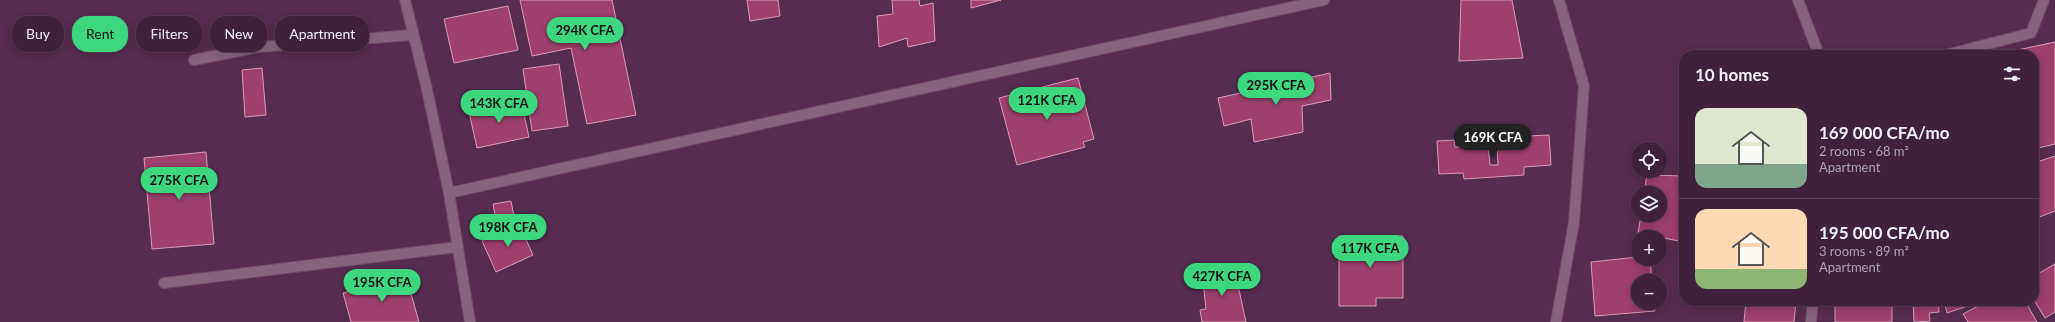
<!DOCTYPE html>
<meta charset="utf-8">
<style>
:root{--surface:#40213c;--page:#472943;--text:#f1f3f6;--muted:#aea3af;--line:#593e56;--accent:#3cd77e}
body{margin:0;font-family:Lato,sans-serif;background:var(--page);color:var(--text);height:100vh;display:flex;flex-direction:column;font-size:15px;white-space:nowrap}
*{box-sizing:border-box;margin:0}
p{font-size:13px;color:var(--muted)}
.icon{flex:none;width:22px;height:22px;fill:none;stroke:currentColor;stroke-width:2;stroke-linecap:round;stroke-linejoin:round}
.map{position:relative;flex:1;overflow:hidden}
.side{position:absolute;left:1679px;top:50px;width:360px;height:256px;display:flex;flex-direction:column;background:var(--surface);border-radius:16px;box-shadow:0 2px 10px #0003,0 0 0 1px var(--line)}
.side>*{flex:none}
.guide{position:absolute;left:12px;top:16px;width:380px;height:36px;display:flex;gap:8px}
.controls{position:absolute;left:1631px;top:142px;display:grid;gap:8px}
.controls a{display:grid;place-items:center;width:36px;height:36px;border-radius:50%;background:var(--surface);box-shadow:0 2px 10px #0003,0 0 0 1px var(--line);font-size:20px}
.price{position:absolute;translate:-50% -34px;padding:0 9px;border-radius:14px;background:var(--accent);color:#111;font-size:13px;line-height:26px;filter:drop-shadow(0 1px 2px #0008)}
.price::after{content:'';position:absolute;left:50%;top:24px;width:12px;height:9px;margin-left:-6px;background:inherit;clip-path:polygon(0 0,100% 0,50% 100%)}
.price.current{background:#222;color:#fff}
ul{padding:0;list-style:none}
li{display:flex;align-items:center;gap:12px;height:100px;padding:0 16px}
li+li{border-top:1px solid var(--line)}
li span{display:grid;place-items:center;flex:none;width:112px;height:80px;border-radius:12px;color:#555}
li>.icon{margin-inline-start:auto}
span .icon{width:48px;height:48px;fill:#fffc;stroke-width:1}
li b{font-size:17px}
h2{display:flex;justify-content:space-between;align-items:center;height:48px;padding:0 16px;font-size:17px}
.chip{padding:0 14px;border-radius:16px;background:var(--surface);box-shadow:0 2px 10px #0003,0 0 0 1px var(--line);font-size:14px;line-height:36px}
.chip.current{background:var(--accent);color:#111}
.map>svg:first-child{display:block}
</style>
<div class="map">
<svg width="2055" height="322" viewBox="0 0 2055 322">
<rect width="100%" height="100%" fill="#562c50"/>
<!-- building -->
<path fill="#9e3f6c" stroke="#da9cb5" d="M520,0h92l24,115 -49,9 -16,-76 -39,8z
M747,0h31l2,16 -30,5z
M892,0h27l1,6 13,-3 2,38 -27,6 -1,-9 -28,9 -2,-31 16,-2z
M971,0h30l-30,8z
M1461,0h51l11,58 -64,3z
M508,6l10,44 -64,13 -10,-44z
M2055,42v102l-21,5v-94h-40z
M559,64l9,62 -36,5 -9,-62z
M262,68l4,47 -21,2 -3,-47z
M1330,73l1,27 -29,6 1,26 -49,10 -3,-23 -27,7 -6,-28z
M1078,78l16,61 -11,3 2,5 -68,18 -18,-67z
M521,101l8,36 -52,11 -8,-36z
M1549,135l2,30 -27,2v8l-60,4 -1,-6 -24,1 -2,-33 17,-1 1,7 33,-1 2,19h8l-1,-20 31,-2v-7z
M206,152l8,92 -62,5 -8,-91z
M2055,156v55l-21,8v-56z
M1647,175l37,1v66l-46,-9 3,-18h19v-22h-16z
M511,201l4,21 -18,3 -4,-21z
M519,224l14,31 -37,17 -14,-31z
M1339,236h64v62h-27v8h-37z
M1638,257v2h12l2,22h-14v22h16l1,8 -60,5 -4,-54z
M2055,264v48l-10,6 -11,-18v-24z
M1234,267l12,55h-44l-2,-12 6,-1 -4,-36z
M406,276l13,46h-68l-8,-29z
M1746,301h50l-2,21h-50z
M1835,301h57v21h-57z
M1913,301h25l1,11 -10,1 1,8 -16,1z
M1944,301h38l-35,12z
M1988,301h37l12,21h-69l-5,-8z"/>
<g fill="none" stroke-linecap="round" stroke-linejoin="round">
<defs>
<path id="minor" d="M405,0l21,85 23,108 21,129
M1798,0l21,55
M1945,55l86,-22 13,-33
M194,60l65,-13 153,-12
M449,193l875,-193
M164,283l293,-36
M1556,322l18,-100 10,-136 -25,-86
M1811,322l2,-21"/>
</defs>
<!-- minor casing -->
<use href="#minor" stroke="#724b6c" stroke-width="12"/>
<!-- minor -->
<use href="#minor" stroke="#86637f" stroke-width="10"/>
</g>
</svg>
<div class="controls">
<a><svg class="icon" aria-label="locate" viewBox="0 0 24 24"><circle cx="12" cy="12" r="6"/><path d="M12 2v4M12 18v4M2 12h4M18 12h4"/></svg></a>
<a><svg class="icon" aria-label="layers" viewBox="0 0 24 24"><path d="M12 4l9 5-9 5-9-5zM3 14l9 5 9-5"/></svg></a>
<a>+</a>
<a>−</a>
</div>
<b class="price" style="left:585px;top:51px">294K CFA</b>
<b class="price" style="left:1276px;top:106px">295K CFA</b>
<b class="price" style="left:1047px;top:121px">121K CFA</b>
<b class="price" style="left:499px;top:124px">143K CFA</b>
<b class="price current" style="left:1493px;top:158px">169K CFA</b>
<b class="price" style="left:179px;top:201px">275K CFA</b>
<b class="price" style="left:508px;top:248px">198K CFA</b>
<b class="price" style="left:1370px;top:269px">117K CFA</b>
<b class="price" style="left:1222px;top:297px">427K CFA</b>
<b class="price" style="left:382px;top:303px">195K CFA</b>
<div class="guide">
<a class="chip">Buy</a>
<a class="chip current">Rent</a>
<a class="chip">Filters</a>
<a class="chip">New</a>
<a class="chip">Apartment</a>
</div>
<section class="side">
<h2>10 homes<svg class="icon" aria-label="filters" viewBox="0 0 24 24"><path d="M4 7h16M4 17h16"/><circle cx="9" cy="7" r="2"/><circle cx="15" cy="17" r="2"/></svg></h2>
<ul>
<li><span style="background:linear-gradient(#dfe7d0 70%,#7fa58c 0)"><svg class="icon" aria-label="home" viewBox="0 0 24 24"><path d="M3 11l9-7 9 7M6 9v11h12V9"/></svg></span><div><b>169 000 CFA/mo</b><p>2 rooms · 68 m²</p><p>Apartment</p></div></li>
<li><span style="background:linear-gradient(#ffd9b3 75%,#8fb573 0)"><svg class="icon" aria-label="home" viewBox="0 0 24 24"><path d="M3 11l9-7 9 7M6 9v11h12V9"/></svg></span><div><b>195 000 CFA/mo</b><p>3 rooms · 89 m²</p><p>Apartment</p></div></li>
</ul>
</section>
</div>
